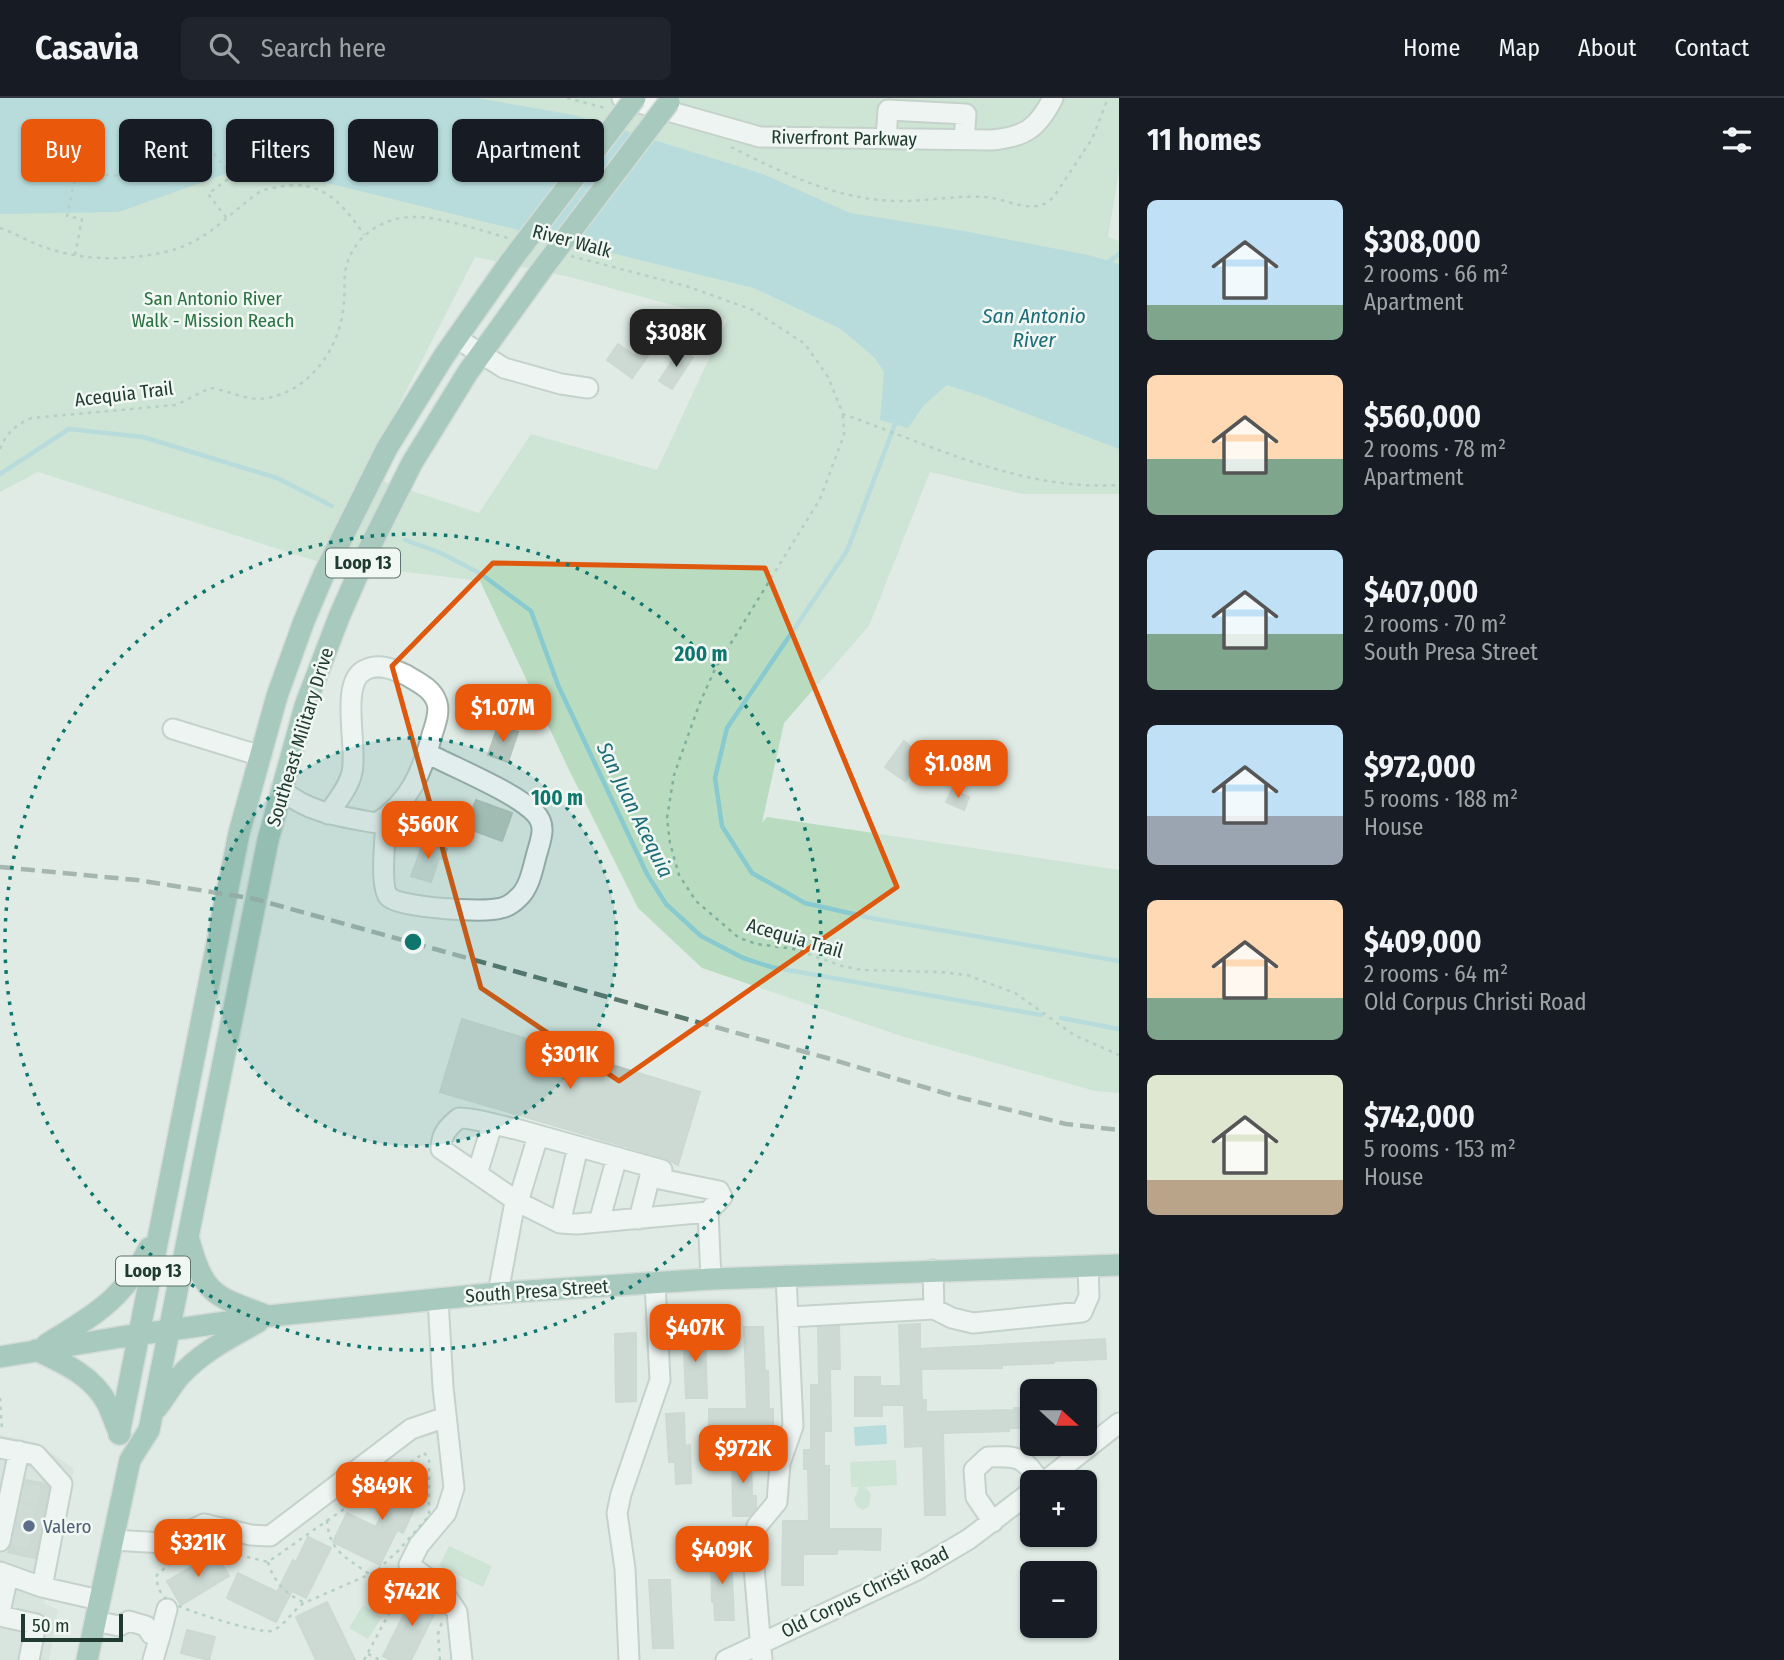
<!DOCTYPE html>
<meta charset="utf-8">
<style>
:root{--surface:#171b24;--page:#20242c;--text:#f1f3f6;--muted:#9ea1a6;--line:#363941;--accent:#ea580c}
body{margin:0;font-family:"Fira Sans Condensed",sans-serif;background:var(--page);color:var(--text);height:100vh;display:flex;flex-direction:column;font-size:26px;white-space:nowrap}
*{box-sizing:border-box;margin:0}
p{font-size:23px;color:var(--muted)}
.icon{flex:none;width:38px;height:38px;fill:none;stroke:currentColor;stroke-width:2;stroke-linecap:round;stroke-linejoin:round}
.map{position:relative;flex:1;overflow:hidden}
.drawer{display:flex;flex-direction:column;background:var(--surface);width:665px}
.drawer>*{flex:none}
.hud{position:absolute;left:21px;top:21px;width:665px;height:63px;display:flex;gap:14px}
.needle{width:46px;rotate:111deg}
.buttons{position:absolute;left:1020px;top:1281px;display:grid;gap:14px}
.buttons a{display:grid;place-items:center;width:77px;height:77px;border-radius:10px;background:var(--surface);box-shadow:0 2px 5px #0004;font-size:35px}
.scale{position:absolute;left:21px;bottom:18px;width:102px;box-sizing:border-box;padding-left:7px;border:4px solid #213b32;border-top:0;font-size:19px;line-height:24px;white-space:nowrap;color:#213b32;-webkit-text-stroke:5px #f1f8f4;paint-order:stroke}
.price{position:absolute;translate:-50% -60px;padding:0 16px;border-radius:14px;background:var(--accent);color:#fff;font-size:23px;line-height:46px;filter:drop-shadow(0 2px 4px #0008)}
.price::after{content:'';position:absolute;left:50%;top:42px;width:21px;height:16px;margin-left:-10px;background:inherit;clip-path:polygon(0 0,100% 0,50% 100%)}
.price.current{background:#222;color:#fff}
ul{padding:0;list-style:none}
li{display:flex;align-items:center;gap:21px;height:175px;padding:0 28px}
li span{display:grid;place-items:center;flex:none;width:196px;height:140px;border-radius:10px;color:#555}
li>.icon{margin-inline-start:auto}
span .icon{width:84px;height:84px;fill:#fffc;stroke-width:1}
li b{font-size:30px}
h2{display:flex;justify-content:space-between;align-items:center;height:84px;padding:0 28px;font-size:30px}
.tag{padding:0 24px;border-radius:10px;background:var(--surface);box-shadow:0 2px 5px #0004;font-size:24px;line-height:63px}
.tag.current{background:var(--accent);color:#fff}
header{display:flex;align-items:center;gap:42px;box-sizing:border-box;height:98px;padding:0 35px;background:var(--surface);border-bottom:2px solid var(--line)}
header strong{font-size:33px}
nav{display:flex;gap:38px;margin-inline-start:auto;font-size:24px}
.search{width:490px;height:63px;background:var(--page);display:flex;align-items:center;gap:18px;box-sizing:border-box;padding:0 24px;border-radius:10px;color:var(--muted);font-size:26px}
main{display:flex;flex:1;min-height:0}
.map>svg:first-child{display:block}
</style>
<header>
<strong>Casavia</strong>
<div class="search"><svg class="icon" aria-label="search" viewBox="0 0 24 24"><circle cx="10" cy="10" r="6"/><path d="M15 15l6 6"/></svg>Search here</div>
<nav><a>Home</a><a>Map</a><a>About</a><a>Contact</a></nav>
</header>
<main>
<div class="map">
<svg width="1119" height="1562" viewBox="0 0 1119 1562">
<rect width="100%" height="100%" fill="#e0ebe5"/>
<!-- built -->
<path fill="#cedbd4" d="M0,1337l37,8 37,26 -30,134 14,7 -9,50h-49z"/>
<!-- green -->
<path fill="#b9dcc0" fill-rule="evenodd" d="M0,0h1119v73l-11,66 11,4v253h-97l-92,-22 -61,154 -85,97 -22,100 5,-6 352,53v223l-24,-2 -194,-55 -199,-68 -64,-60 -68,-136 -90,-191 -164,-20 -278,-89 -38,20zM475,159l95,20 157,43 -70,150 -126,-36 -52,79 -116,-38z
M896,1362l1,25 -32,2 6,7 -2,12 -6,4 -6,-3 -3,-8 5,-12h-8l-1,-25z
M449,1448l43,20 -9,21 -44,-21z
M363,1507l19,12 -14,22 -19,-11z"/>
<!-- water -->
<path fill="#88cad0" d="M0,0h477l97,17 189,59 87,39 114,18 124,24 31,9v185l-138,-53 -34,-11 -23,20 -16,23 -28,-8 4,-48 -9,-14 -34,-29 -87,-41 -459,-113 -36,-13 -140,50 -119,2z
M886,1327l1,19 -32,2 -1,-19z"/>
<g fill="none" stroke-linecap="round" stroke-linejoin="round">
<!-- stream -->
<path stroke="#88cad0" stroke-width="4.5" d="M1106,166l13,-10
M897,321l-50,132 -120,177 -12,50 7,48 30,47 53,30 71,16 243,42
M0,376l69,-45 74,8 134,41 55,28
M405,442l36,13 40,21 50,37 27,74 89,189 19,30 35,32 42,22 28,9 270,48
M1061,920l58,11"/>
</g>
<!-- building -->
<path fill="#b6c6be" stroke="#b3c4bc" stroke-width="2" d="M618,246l17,12 8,-12 9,6 -20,28 -25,-18z
M680,251l13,8 -21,32 -13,-8z
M498,628l20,6 -10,30 -20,-7z
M904,643l8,7 5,-7 11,8 -23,32 -20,-14z
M952,692l17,7 -5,13 -18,-8z
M476,702l36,13 -10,28 -36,-13z
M424,743l23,8 -3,11 -5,-2 -8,24 -20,-6z
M462,921l238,73 -22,73 -13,-7 -225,-66z
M920,1226v25l185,-10 1,20 -52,2v2l-52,2v3l-81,1 1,31h4v12l88,-2v-2h18v20h-23v3l-66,2 2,82h-20l-2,-69 -18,1 -1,-42h-22v11h-27v-39h25v9h21l-2,-61z
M839,1228l1,43h-10l1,62h-7v35h5v63h52l-1,21 -43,-1v5h-34v31h-21l1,-64h26l-1,-52h-4v-19h7v-65h8l-1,-57z
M744,1229h19l2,44h3l1,38h4v21h-64v-21h38z
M683,1232h22l2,68h-21z
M636,1235v68l-20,1 -1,-68z
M684,1315l1,33 5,-1 1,38 -15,1 -1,-22h-6l-3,-48z
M732,1354h19l1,44h4v12l-7,8h-16z
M402,1374l24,11 -23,50 -6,-3 -17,35 -47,-23 14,-29 29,14z
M25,1382l21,4 3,4 -14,70 -27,-6 4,-8z
M308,1439l23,11 -25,50 -14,-7 -16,31 -49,-24 11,-25 39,19 16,-32 3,2z
M711,1454h20l3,68h-19l-1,-18h-2z
M215,1455l14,23 -48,29 -14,-24z
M649,1482h21l3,68h-20z
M416,1492l17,8 5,8 -27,54h-20l-8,-4z
M327,1504l28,58h-39l-20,-43z
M187,1532l28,7 -6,23 -28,-7z"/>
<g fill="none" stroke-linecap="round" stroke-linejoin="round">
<!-- minor-tunnel -->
<path stroke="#bac8c1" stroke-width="19" stroke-dasharray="19 10" stroke-linecap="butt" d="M20,1394l30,6
M16,1414l30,6
M11,1437l30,6"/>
<defs>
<path id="minor" d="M622,0l138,39 232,3c33,-3 46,-12 61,-42
M886,41l2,-29 78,4 -2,26
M456,240l48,30 57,16 27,4
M173,631l88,27
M281,691c26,24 62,28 96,34 33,-21 45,-51 55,-88 3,-10 8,-22 5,-32 -4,-14 -19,-21 -31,-28 -13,-6 -27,-12 -41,-5 -26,12 -7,77 -13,102 -3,15 -15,29 -24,42
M386,719c0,16 -7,70 3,80 12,11 96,16 112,11 6,-1 13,-6 18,-11 11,-10 14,-30 18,-44 4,-14 10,-28 -2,-40 -20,-21 -80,-45 -108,-60
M538,1038l-20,66 -77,-53c0,-15 7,-22 18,-31 19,0 38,8 57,11l146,41 -2,9 59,12 3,6 -14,15
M477,1076l15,-49
M639,1121l13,-51
M599,1124l18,-65
M560,1125l18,-76
M933,1172l1,39
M498,1195l16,-86 4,-5 42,21 17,1 131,-12 3,67
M438,1201l5,88 11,101 -8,25 -27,32 -10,20 31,22 17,25 5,48
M789,1219l145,-8 18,9 21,5 109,-11 7,-16 -1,-30
M0,1350l36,7 26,29 -20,103
M1044,1384l75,-59
M993,1424l-17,-25 -2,-27 14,-13c30,-1 35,-1 52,25
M112,1442l52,3 40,-19 47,11 19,1 141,-107 35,-12
M0,1443l19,-90
M0,1474l42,15 57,13
M0,1514l8,-37
M0,1518l36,8 -7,36
M95,1523l24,5 10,-5 17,5 5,8 9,2 -7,24
M160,1538l7,-27
M629,1562l-4,-91 -8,-56 4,-19 39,-114 -5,-97
M726,1562l189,-89 54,-32 63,-48
M762,1562l-10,-116 5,-18 20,-24 3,-39 13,-37 -7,-150"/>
<path id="major" d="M189,1142c15,55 25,56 76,75
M47,1246c47,-29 76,-44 102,-96
M36,1252c27,13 56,25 71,53 5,10 8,21 13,31
M0,1259l121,-20 148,-21 229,-23 213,-14 408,-14
M156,1311c8,-10 15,-22 23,-32 22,-25 51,-39 79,-55
M119,1336l120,-601 38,-137 27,-75 20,-47 63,-126 57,-92 66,-94
M87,1562l43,-200 19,-30 119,-590 37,-134 34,-89 29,-66 44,-88 56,-91 72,-100"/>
</defs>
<!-- minor casing -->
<use href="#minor" stroke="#a3b3ac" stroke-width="23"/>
<!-- major casing -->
<use href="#major" stroke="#c1c8c6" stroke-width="24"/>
<!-- path -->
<path stroke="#81af9d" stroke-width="2.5" stroke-dasharray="3.5 5" stroke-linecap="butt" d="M567,0l38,10
M731,49c52,26 104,52 163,54 30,1 61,-6 91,-4 24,2 52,21 70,-2l37,-56 16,-41
M0,130c15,5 29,14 44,19 40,14 80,14 121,5 41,-9 62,-37 93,-59 6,-4 14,-5 21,-6 41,-9 64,16 85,48
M75,157l7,-36 -15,-3 10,-46c53,10 53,10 96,-23l16,22 23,-18 20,25 -24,18 20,26
M571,158l115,30 67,24 52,34 23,33 15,37c90,32 179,77 276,71
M843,317l1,20 -24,64 -105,170 -16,36 -25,70 -7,43 3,25 9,32 17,26 43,37 18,6 37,5 48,17 20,4 78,2 27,3 48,18 59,42 45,20
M0,351c7,-17 15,-23 31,-31l145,-13 34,-17c19,2 37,14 57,10 42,-7 71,-48 76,-87 2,-13 1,-26 2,-38 5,-34 35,-56 69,-56 24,-1 69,14 94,21
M0,1300l2,32
M424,1355l5,5v58l-31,35 -23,21 -71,31c-13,8 -18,23 -33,28 -11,3 -97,-23 -105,-32 -7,-7 -10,-15 -9,-24 12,-11 29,-25 45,-29l66,16z
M327,1422c2,32 19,37 42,54
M268,1464c5,19 18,32 35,40
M368,1556l12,6
M364,1562l36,-67 12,-4
M440,1562l-2,-26 4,-12"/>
<!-- minor -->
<use href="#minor" stroke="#fff" stroke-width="19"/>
<!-- major -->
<use href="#major" stroke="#65a08d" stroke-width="21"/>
<!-- rail -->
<path stroke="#5b776e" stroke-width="4.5" stroke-dasharray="14 7" stroke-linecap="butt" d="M0,769l137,13 118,19 572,159 127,38 112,28 53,6"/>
<defs>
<path id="major-bridge" d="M510,164l125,-164
M540,174l129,-170"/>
</defs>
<!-- major-bridge casing -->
<use href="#major-bridge" stroke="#c1c8c6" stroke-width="24" stroke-linecap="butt"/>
<!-- major-bridge -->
<use href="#major-bridge" stroke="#65a08d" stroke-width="21"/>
</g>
<!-- marked area -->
<path d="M0 0H1119V1562H0ZM493,465l272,5 132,319 -278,194 -138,-93 -89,-322z" fill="#e0ebe5" fill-opacity=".55" fill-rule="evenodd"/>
<path fill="none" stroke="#de580e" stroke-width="5" stroke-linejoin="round" d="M493,465l272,5 132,319 -278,194 -138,-93 -89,-322z"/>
<!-- distance rings -->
<circle cx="413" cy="844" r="204" fill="#0f766e" fill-opacity=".12"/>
<g fill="none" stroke="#0f766e" stroke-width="3.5" stroke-dasharray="3.5 7">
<circle cx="413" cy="844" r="204"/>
<circle cx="413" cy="844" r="408"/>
</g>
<!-- markers -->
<circle fill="#5c6f8a" stroke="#f1f8f4" stroke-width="2.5" cx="29" cy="1428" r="7"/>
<g text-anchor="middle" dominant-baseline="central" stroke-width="5" stroke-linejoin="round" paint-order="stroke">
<!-- shield labels -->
<g fill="#f1f8f4" stroke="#5f746c" stroke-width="2">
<rect x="326" y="450.5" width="74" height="29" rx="5"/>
<rect x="116" y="1158.5" width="74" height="29" rx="5"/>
</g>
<g font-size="18" font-weight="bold" fill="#213b32">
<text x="363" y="465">Loop 13</text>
<text x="153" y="1173">Loop 13</text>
</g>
<!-- street labels -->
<g font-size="19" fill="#213b32" stroke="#f1f8f4">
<text transform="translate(844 40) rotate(1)">Riverfront Parkway</text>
<text transform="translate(572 143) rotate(15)">River Walk</text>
<text transform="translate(124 296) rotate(-7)">Acequia Trail</text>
<text transform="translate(300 639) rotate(-73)">Southeast Military Drive</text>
<text transform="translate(795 840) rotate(16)">Acequia Trail</text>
<text transform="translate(537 1193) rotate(-4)">South Presa Street</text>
<text transform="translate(865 1494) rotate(-26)">Old Corpus Christi Road</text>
</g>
<!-- park labels -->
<g font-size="19" fill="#2b7242" stroke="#f1f8f4">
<text x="213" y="200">San Antonio River<tspan x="213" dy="22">Walk - Mission Reach</tspan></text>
</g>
<!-- service labels -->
<g font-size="19" fill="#4e5e75" stroke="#f1f8f4" text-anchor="start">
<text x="43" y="1428">Valero</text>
</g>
<!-- water labels -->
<g font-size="21" font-style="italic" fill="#1c6d77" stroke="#f1f8f4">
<text x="1034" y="218">San Antonio<tspan x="1034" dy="24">River</tspan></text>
<text transform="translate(635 712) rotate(64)">San Juan Acequia</text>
</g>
</g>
<circle cx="413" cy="844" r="10" fill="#0f766e" stroke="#f1f8f4" stroke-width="3.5"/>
<g font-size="21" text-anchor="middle" font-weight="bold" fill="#0f766e" stroke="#f1f8f4" stroke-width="5" stroke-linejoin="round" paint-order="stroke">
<text x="701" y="563">200 m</text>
<text x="557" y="707">100 m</text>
</g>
</svg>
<div class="buttons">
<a><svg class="needle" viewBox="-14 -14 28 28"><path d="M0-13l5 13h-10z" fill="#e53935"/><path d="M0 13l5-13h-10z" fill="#9ea1a6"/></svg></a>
<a>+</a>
<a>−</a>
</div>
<div class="scale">50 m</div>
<b class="price current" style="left:676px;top:271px">$308K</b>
<b class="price" style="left:503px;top:646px">$1.07M</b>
<b class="price" style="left:958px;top:702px">$1.08M</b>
<b class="price" style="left:428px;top:763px">$560K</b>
<b class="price" style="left:570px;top:993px">$301K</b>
<b class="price" style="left:695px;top:1266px">$407K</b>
<b class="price" style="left:743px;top:1387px">$972K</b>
<b class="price" style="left:382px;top:1424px">$849K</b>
<b class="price" style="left:198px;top:1481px">$321K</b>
<b class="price" style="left:722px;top:1488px">$409K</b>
<b class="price" style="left:412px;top:1530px">$742K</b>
<div class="hud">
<a class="tag current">Buy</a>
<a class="tag">Rent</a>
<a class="tag">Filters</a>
<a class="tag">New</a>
<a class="tag">Apartment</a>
</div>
</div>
<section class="drawer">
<h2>11 homes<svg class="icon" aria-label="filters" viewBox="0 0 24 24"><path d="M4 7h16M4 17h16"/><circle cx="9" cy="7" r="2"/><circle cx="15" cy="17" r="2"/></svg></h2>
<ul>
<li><span style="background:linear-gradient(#bfe0f5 75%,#7fa58c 0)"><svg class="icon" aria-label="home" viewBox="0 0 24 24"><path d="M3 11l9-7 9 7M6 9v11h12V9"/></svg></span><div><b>$308,000</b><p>2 rooms · 66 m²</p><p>Apartment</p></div></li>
<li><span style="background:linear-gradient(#ffd9b3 60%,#7fa58c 0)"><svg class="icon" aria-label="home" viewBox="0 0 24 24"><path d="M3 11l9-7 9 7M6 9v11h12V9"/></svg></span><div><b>$560,000</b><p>2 rooms · 78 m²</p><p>Apartment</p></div></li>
<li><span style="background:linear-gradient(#bfe0f5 60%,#7fa58c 0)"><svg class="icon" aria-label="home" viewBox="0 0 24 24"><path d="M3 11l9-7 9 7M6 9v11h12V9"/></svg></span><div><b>$407,000</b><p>2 rooms · 70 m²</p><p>South Presa Street</p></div></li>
<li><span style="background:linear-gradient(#bfe0f5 65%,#9aa5b1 0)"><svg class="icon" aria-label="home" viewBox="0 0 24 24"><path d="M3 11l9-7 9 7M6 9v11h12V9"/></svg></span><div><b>$972,000</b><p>5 rooms · 188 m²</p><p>House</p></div></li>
<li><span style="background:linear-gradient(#ffd9b3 70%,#7fa58c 0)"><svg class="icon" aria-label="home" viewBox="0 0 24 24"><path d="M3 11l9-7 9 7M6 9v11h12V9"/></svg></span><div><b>$409,000</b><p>2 rooms · 64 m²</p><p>Old Corpus Christi Road</p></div></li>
<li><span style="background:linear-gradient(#dfe7d0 75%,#b9a48a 0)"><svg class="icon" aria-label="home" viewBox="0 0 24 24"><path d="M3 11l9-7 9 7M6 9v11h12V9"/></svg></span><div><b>$742,000</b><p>5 rooms · 153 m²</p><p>House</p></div></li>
</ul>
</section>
</main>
